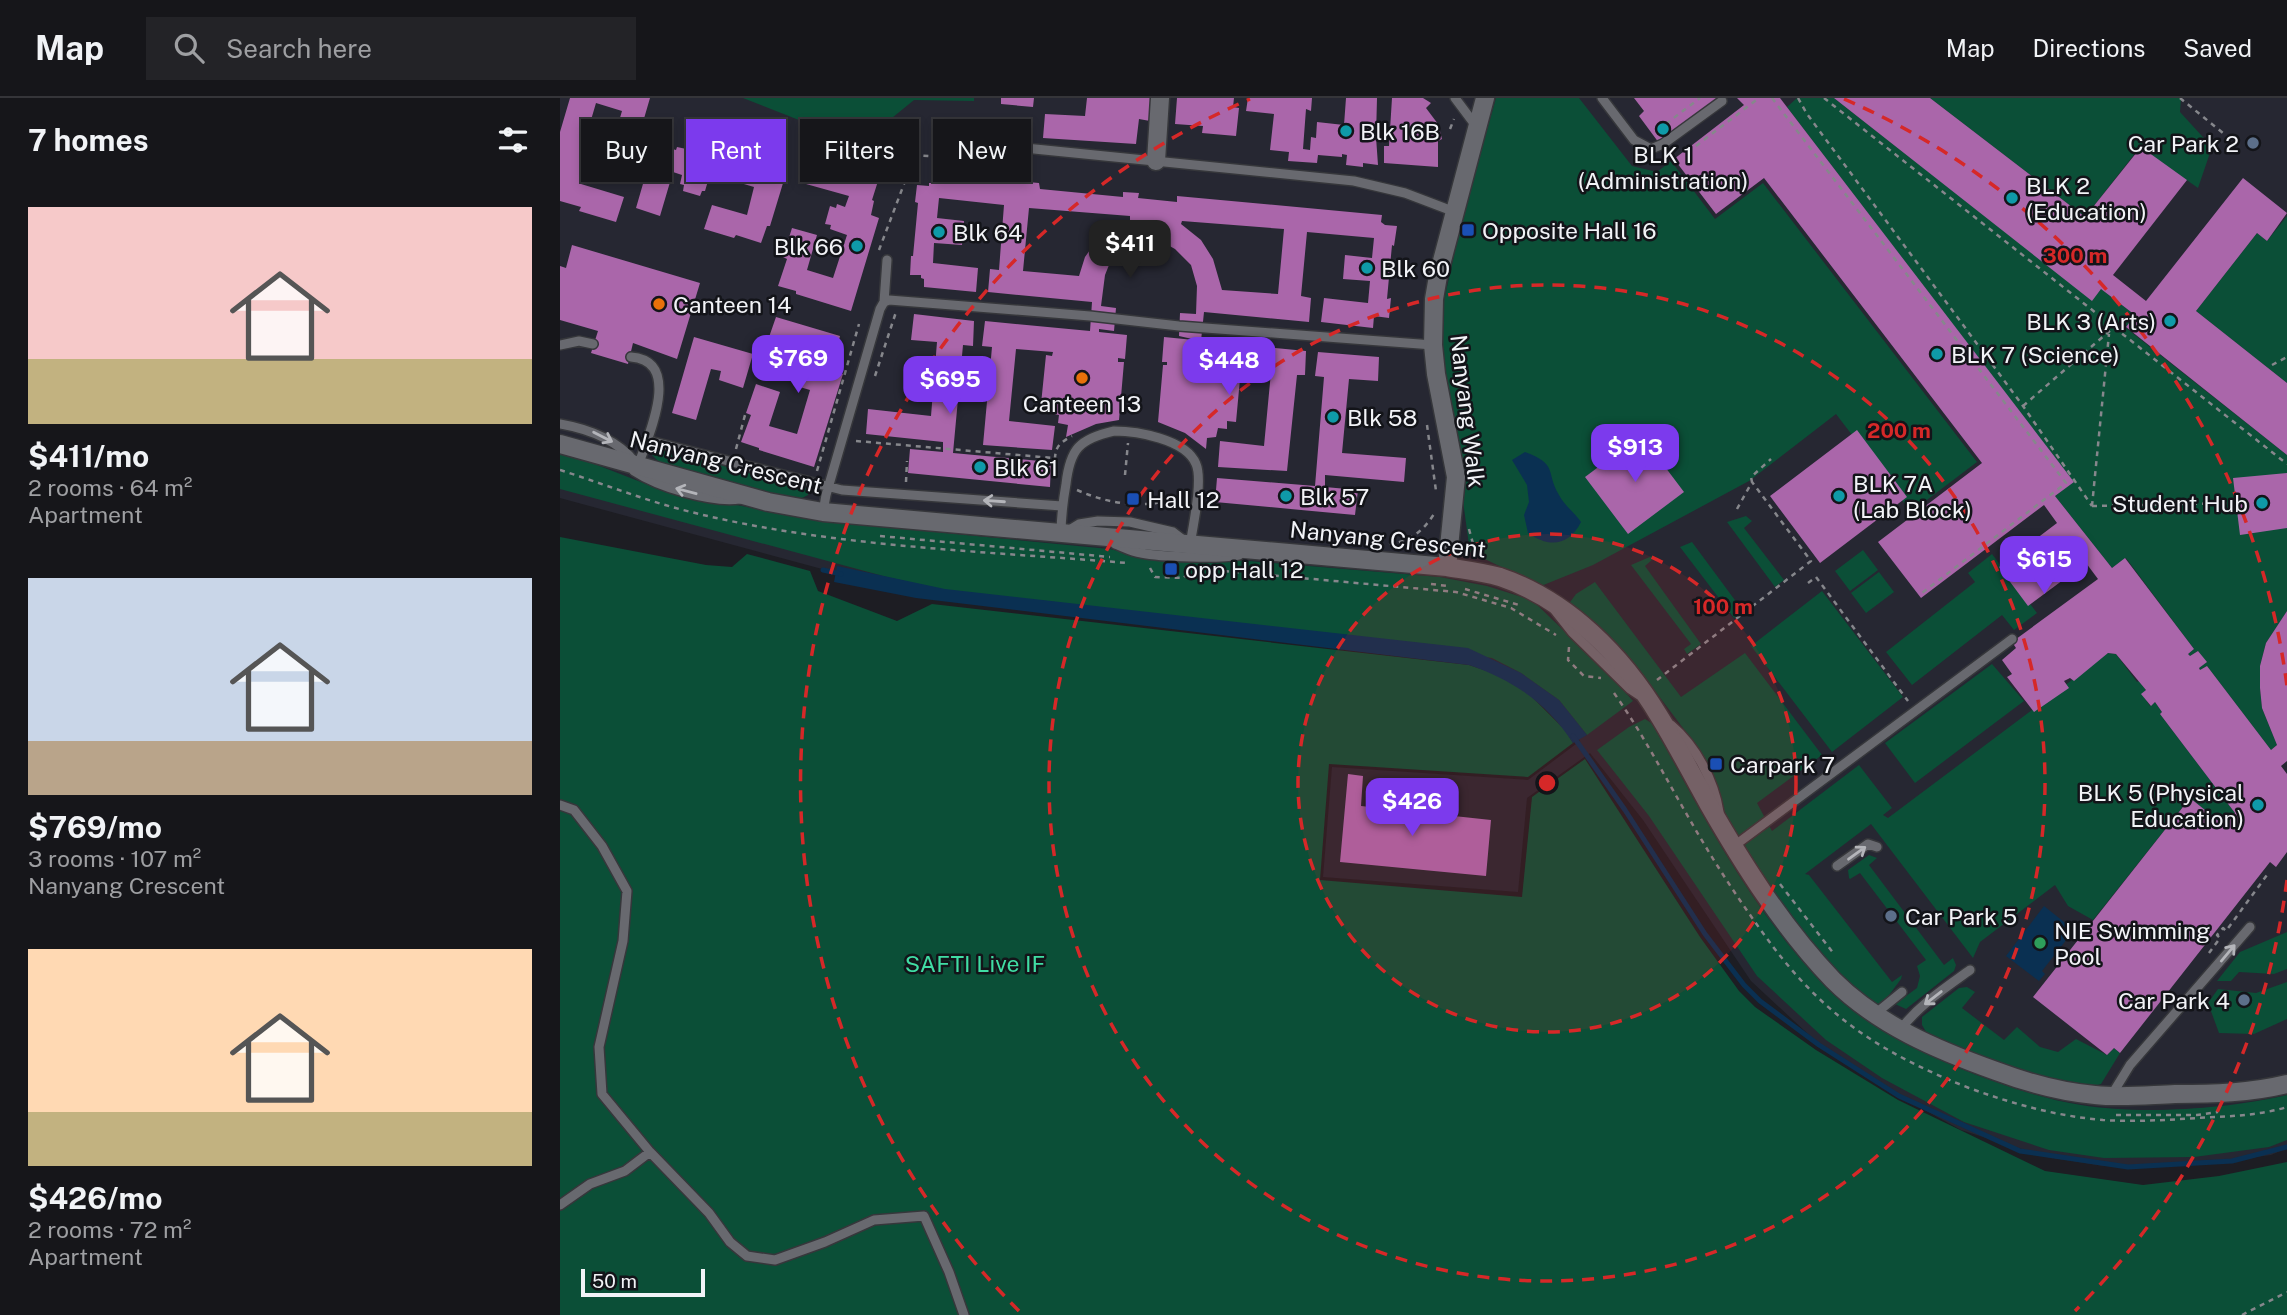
<!DOCTYPE html>
<meta charset="utf-8">
<style>
:root{--surface:#16161a;--page:#232327;--text:#f1f3f6;--muted:#9e9fa2;--line:#353539;--accent:#7c3aed}
body{margin:0;font-family:"Public Sans",sans-serif;background:var(--page);color:var(--text);height:100vh;display:flex;flex-direction:column;font-size:26px;white-space:nowrap}
*{box-sizing:border-box;margin:0}
p{font-size:23px;color:var(--muted)}
.icon{flex:none;width:38px;height:38px;fill:none;stroke:currentColor;stroke-width:2;stroke-linecap:round;stroke-linejoin:round}
.map{position:relative;flex:1;overflow:hidden}
.details{display:flex;flex-direction:column;background:var(--surface);width:560px}
.details>*{flex:none}
.hud{position:absolute;left:21px;top:21px;width:665px;height:63px;display:flex;gap:14px}
.scale{position:absolute;left:21px;bottom:18px;width:124px;box-sizing:border-box;padding-left:7px;border:4px solid #f2f3f7;border-top:0;font-size:19px;line-height:24px;white-space:nowrap;color:#f2f3f7;-webkit-text-stroke:5px #131419;paint-order:stroke}
.price{position:absolute;translate:-50% -60px;padding:0 16px;border-radius:14px;background:var(--accent);color:#fff;font-size:23px;line-height:46px;filter:drop-shadow(0 2px 4px #0008)}
.price::after{content:'';position:absolute;left:50%;top:42px;width:21px;height:16px;margin-left:-10px;background:inherit;clip-path:polygon(0 0,100% 0,50% 100%)}
.price.on{background:#222;color:#fff}
ul{padding:0;list-style:none}
li{display:grid;align-content:center;gap:14px;height:371px;padding:0 28px}
li span{display:grid;place-items:center;height:217px;border-radius:0px;color:#555}
li>.icon{margin-inline-start:auto}
span .icon{width:126px;height:126px;fill:#fffc;stroke-width:1}
li b{font-size:30px}
h2{display:flex;justify-content:space-between;align-items:center;height:84px;padding:0 28px;font-size:30px}
.pill{padding:0 24px;border-radius:0px;background:var(--surface);box-shadow:0 4px 10px #0003,0 0 0 2px var(--line);font-size:24px;line-height:63px}
.pill.on{background:var(--accent);color:#fff}
header{display:flex;align-items:center;gap:42px;box-sizing:border-box;height:98px;padding:0 35px;background:var(--surface);border-bottom:2px solid var(--line)}
header strong{font-size:33px}
nav{display:flex;gap:38px;margin-inline-start:auto;font-size:24px}
.search{width:490px;height:63px;background:var(--page);display:flex;align-items:center;gap:18px;box-sizing:border-box;padding:0 24px;border-radius:0px;color:var(--muted);font-size:26px}
main{display:flex;flex:1;min-height:0}
.map>svg:first-child{display:block}
</style>
<header>
<strong>Map</strong>
<div class="search"><svg class="icon" aria-label="search" viewBox="0 0 24 24"><circle cx="10" cy="10" r="6"/><path d="M15 15l6 6"/></svg>Search here</div>
<nav><a>Map</a><a>Directions</a><a>Saved</a></nav>
</header>
<main>
<section class="details">
<h2>7 homes<svg class="icon" aria-label="filters" viewBox="0 0 24 24"><path d="M4 7h16M4 17h16"/><circle cx="9" cy="7" r="2"/><circle cx="15" cy="17" r="2"/></svg></h2>
<ul>
<li><span style="background:linear-gradient(#f6c9c9 70%,#c2b280 0)"><svg class="icon" aria-label="home" viewBox="0 0 24 24"><path d="M3 11l9-7 9 7M6 9v11h12V9"/></svg></span><div><b>$411/mo</b><p>2 rooms · 64 m²</p><p>Apartment</p></div></li>
<li><span style="background:linear-gradient(#c9d6e8 75%,#b9a48a 0)"><svg class="icon" aria-label="home" viewBox="0 0 24 24"><path d="M3 11l9-7 9 7M6 9v11h12V9"/></svg></span><div><b>$769/mo</b><p>3 rooms · 107 m²</p><p>Nanyang Crescent</p></div></li>
<li><span style="background:linear-gradient(#ffd9b3 75%,#c2b280 0)"><svg class="icon" aria-label="home" viewBox="0 0 24 24"><path d="M3 11l9-7 9 7M6 9v11h12V9"/></svg></span><div><b>$426/mo</b><p>2 rooms · 72 m²</p><p>Apartment</p></div></li>
</ul>
</section>
<div class="map">
<svg width="1727" height="1217" viewBox="0 0 1727 1217">
<rect width="100%" height="100%" fill="#1d1d23"/>
<!-- built -->
<path fill="#262732" d="M0,0h1727v1050l-16,7 -76,10 -91,1 -57,-9 -86,-27 -83,-46 -57,-38 -70,-65 -108,-161 -53,-67 -63,45 -9,94 -195,-15 9,-110 196,13 52,-39 -27,-35 -63,-40 -605,-80 -325,-88z"/>
<!-- green -->
<path fill="#0b4f37" d="M183,0h231v3l-60,-1 -54,44z
M936,0h83l53,68 25,6 14,-11 44,58 48,-36 214,279 -66,50 -75,-98 -87,67 -156,84 -52,21 -71,-34 -30,-218 1,-20 22,-99z
M1237,0h37l258,202 9,-11 34,26 -9,13 161,127v156l-21,32 -6,23v22l2,20 15,37 -6,5 -64,-84 -7,4 -1,-2 7,-6 -8,-11 -8,5 -2,-2 6,-5 -68,-91 -14,10 -57,-72 18,-14 -286,-375z
M1370,0h251l-1,14 32,35 -14,41 -58,-41 -55,70z
M1727,118v167l-91,-72 61,-78 10,8z
M101,351l147,40v6l-8,4h-6l-134,-36 -8,-8 3,-5z
M0,356l32,9 54,21 61,15 105,21 297,29 37,7 103,5 191,16 47,9 45,14 78,75 23,26 -46,34 -28,-35 -38,-27 -29,-15 -445,-57 -84,-7 -76,-17 -327,-88z
M1186,418l6,5 -8,7 40,52 -9,7 -48,-65z
M0,439l146,28 26,2 15,-13 63,17 8,20 79,30 35,-17 537,61 30,10 29,18 37,37 8,13 -45,34 -199,-13 -9,116 202,17 10,-100 53,-38 115,178 39,54 16,16 61,43 82,50 147,71 98,14 76,-9 68,-14v153h-1727z
M1132,444l51,69 -9,7 -54,-71z
M1303,452l15,20 -28,21 -15,-20z
M1432,456l45,59 -23,17 -12,-15 -90,70 -26,-33 89,-70 -7,-9z
M1092,458l1,3 -8,7 56,78 -14,10 -3,-5 7,-5 -60,-79z
M1319,474l15,20 -28,21 -15,-20z
M1035,484l86,115 64,-44 77,102 -65,48 15,28 87,-66 33,43 -9,7 5,3 220,-165 8,1 21,28 2,-1 7,9 -4,4 8,12 5,-4 7,10 -2,2 75,99 -10,13 -35,-28 -97,122 -25,-14 -13,-21 -75,57 -7,16 -102,-134 -66,50 4,1 83,107 10,-7 -1,4 -26,35 -41,-33 -126,-177 -19,-68 -37,-49 -41,-45 -43,-37 8,-11z
M1262,493l81,106 -71,55 -81,-106z
M1432,566l32,37 -109,82 -30,-40z
M1085,621l8,5c44,81 94,178 157,245 49,53 99,79 164,105 35,13 70,25 107,31 61,10 146,4 206,-10v45l-18,7 -75,10 -90,1 -55,-8 -85,-28 -82,-44 -56,-38 -69,-64 -108,-160 -52,-66 32,-23z
M1309,757l8,3 -8,7 75,100 9,-7 3,7 -2,6 -48,38 -11,-5 22,-16 3,-12 -3,-10 9,-6 -66,-87 -10,6 -1,-1 -1,-8z
M1727,834v37l-13,5 -35,-2 -8,9h-14l23,-29z
M1727,884v37l-33,15 -35,-1 -11,-30 10,-14 38,4z
M1407,889l8,5 -13,16 42,32 13,-13 23,20 18,5 18,-13 31,16 7,-7 6,5 -19,31 -7,2 -69,-13 -42,-14 -55,-24 -6,-10v-8l37,-29z"/>
<!-- water -->
<path fill="#0a3052" d="M965,354c34,13 20,19 34,43 5,10 16,18 22,27 -12,24 -32,26 -53,11l-4,-18 5,-13 -2,-17 -15,-25z
M277,468l108,23 523,59 53,25 38,27 28,35 -14,8c-26,-40 -60,-63 -104,-78l-553,-67 -82,-16z
M1484,808l30,24 -32,41 3,3 -6,7 -33,-25z"/>
<g fill="none" stroke-linecap="round" stroke-linejoin="round">
<!-- stream -->
<path stroke="#0a3052" stroke-width="5" d="M263,472l18,4
M1013,638l52,74 80,124 39,51 16,16 59,44 80,51 121,55 108,16 104,-6 55,-14"/>
</g>
<!-- building -->
<path fill="#a6a" fill-rule="evenodd" d="M10,0h80l-7,24 4,1 -9,30 -26,-8 10,-34 -26,-8 -13,44 17,5 -1,4 5,1 -5,18 -6,-2 -1,4 -8,-2 -3,9 43,13 -8,25 -37,-11 2,-4 -21,-6v-69z
M441,0h33l-1,9 -32,-3z
M527,0h64l-1,23 -11,-2 -3,25 -93,-6 2,-24 40,2z
M617,0h57l-1,9 6,1 -3,28 -34,-3 1,-7 -28,-2z
M688,0h64l-1,13 -5,-2 -3,40 7,1 1,-13 5,1 1,-16 27,3 2,-27h31l-1,39 2,28 -15,-2v4l-17,-2 1,-10 -5,-1v3l-24,-2 -1,8 -29,-2 1,-9 -19,-2 4,-36 -28,-3z
M832,0h31l8,5 -5,5 12,16 4,15 -4,2v26l-54,-4v-17h5z
M1074,0h85l-60,45 -20,-27 5,-5z
M1177,0h43l294,384 -19,14 57,72 13,-10 69,91 -6,5 2,2 8,-5 9,11 -8,6 1,2 7,-4 64,84 6,-5 -15,-37 -2,-20v-22l6,-23 21,-32v150l-6,5 6,8v78l-11,15 -6,-5 -150,191 -6,-5 -7,7 -74,-58 157,-199 35,28 10,-13 -75,-99 2,-2 -7,-10 -4,4 -10,-12 5,-4 -30,-36 -8,-1 -34,28 -4,-3 -6,3 5,7 -35,24 -27,-35 5,-3 -10,-14 14,-12 -4,-6 86,-63 -12,-16 -58,43 -29,-39 58,-44 -13,-18 -123,93 -43,-56 104,-79 -218,-285 -48,36 -42,-55 70,-54z
M1274,0h96l155,119 56,-70 46,33 -74,95 33,26 97,-123 44,35 -20,28 -10,-8 -61,78 91,72v72l-161,-128 9,-12 -34,-26 -9,12z
M133,44l94,28 -17,56h-3l-6,17 -25,-8 -2,3 -30,-9 8,-24 35,10 7,-28 -44,-13 -5,17h-3l-2,5 -17,-5 1,-6 -4,-1 2,-9 -9,-3 -13,44 -24,-8 11,-38 4,1 7,-26 18,5 1,-3 14,3z
M252,62l66,21 -6,19 2,1 -3,14 8,3 -28,93 -55,-17v-3l-18,-5 9,-27 -4,-2 9,-29 25,7 -10,35 26,8 14,-43 -17,-6 1,-4 -6,-1 5,-18 6,2 1,-4 8,3 4,-11 -43,-12z
M373,76l106,9 1,6 83,8v-5l16,1 -1,5 39,4v-6l205,19 -1,7 4,3 12,1 -3,20 -2,-1 -5,54 4,-1 -2,20 -15,-2 -1,12 -52,-6 3,-24 44,5 2,-22 -27,-2 2,-24 27,3 2,-20 -67,-6 -6,64 10,2 -2,24 -105,-10 -3,29 -22,-5 1,-23 16,1 1,-28 -6,-21 -16,-16 -11,-6 -16,-2 -10,2 -17,8 -12,14 -4,10 -4,31 15,2 -2,23 -15,-2v3l28,3 -2,24 -7,-1v4h6l-5,58 -23,4 -30,13 2,-12 -10,-2 1,-8 -10,-2 1,-7 -9,-2 5,-49 6,1 1,-4 -37,-3 -7,72 46,5 -3,24 -69,-5 9,-98 -10,-1 3,-25 105,10 2,-29 -104,-10 2,-23 9,1 5,-65 -65,-7 -2,20 27,3 -2,24 -28,-2 -1,20 45,5 -2,24 -52,-5v-8l-3,-1v-3h-11l1,-19h2l5,-53 -3,-1 2,-17 12,1v-3h4zM469,110l101,8v4l-16,6 -17,14 -12,17 -6,19 -56,-5zM622,123l102,8 -6,65 -56,-4 -9,-31 -12,-19 -20,-16z
M12,147l128,38 -23,76 -44,-16 -5,21 -37,-11 7,-22 -38,-11v-54l6,2z
M354,216l60,7 -1,25 -10,-1 -10,108 98,9 -1,25 -142,-14 2,-24 33,3v-10l-77,-8 2,-25 63,7 6,-74 -26,-2z
M216,219l64,19 -5,20 3,2 -4,13 9,3 -29,93 -55,-17v-2l-18,-6 10,-27 -5,-2 10,-29 24,8 -11,34 28,8 13,-44 -17,-5 1,-3 -6,-2 5,-18 6,3 1,-4 8,2 3,-9 -43,-14z
M134,239l59,17 -10,34 -24,-8 2,-9 -10,-2 -15,51 -24,-7z
M604,239l142,14 -1,24h-8l-10,96 -69,-4 2,-26 44,5 7,-74 -30,-4 -5,54 -9,-1v8l-9,-1 -2,9 -9,1 -1,11 -21,-16 -27,-11 5,-57h4v-3h-5z
M758,254l61,5 -1,24 -29,-2 -7,74 64,5 -2,24 -79,-7v12l33,3 -3,25 -140,-13 2,-24 98,8 9,-109 -9,-1z
M1297,332l50,67 -87,66 -50,-67z
M1081,337l43,57 -56,42 -43,-57z
M1727,375v55l-47,7 -7,-57z
M788,676l15,2 -2,30 130,14 -5,56 -146,-14z"/>
<g fill="none" stroke-linecap="round" stroke-linejoin="round">
<defs>
<path id="service" d="M895,0l21,28
M1042,0l32,42 17,9 12,-5 59,-43
M435,47l359,36 51,12 50,19
M324,204l3,-42
M0,247l19,-4 14,3
M71,259c53,4 16,81 7,109
M0,326c29,5 56,15 75,38
M554,333c22,0 72,8 82,33 7,16 -3,62 -6,81l-17,-13 -43,-10 -32,-1 -19,3 -18,11c0,-18 2,-34 5,-51 4,-35 13,-45 48,-53z
M86,342l196,50 220,16
M74,373c24,16 77,32 106,28
M263,414l3,-17 54,-186 4,-7 5,-2 201,16 89,10 254,19
M555,446c8,3 17,8 26,9 20,4 79,6 98,2
M993,510l19,24 58,57 9,6
M1111,627c25,21 43,56 48,87
M0,707l14,5 28,36 25,45 -4,50 -24,106 3,47 48,58 59,61 21,29 17,14 28,4 50,-18 49,-22 50,-4 25,56 15,43
M1174,748l278,-207
M1277,768l31,-22 9,3
M1315,916l27,-22
M1340,932c19,-25 45,-42 70,-60
M1551,998l19,-31 120,-138
M0,1107l30,-21 35,-13 25,-19"/>
<path id="minor" d="M596,63l4,-63
M0,346l208,58 55,10 624,55c18,3 36,5 53,10 68,23 123,79 159,139 18,29 33,59 50,89 35,61 75,124 124,175 45,45 104,70 163,91 32,12 64,21 99,24 26,3 53,0 80,-1 38,0 75,-1 112,-10
M887,469l9,-90 -20,-103 -3,-29 1,-46 4,-23 47,-178"/>
</defs>
<!-- service casing -->
<use href="#service" stroke="#36373b" stroke-width="12"/>
<!-- minor casing -->
<use href="#minor" stroke="#36373b" stroke-width="21"/>
<!-- path -->
<path stroke="#86878c" stroke-width="2.5" stroke-dasharray="5 5" stroke-linecap="butt" d="M1212,0l294,385 -144,110
M1238,0l9,16 216,292 69,100
M1264,0l463,366
M1620,0l54,44
M890,31l4,-10
M1098,32l42,-32
M1128,54l71,-54
M319,152l36,-95 77,6v-3
M1712,267l15,-8
M315,278l21,-64
M1463,308l90,-78
M867,327l9,66
M296,343l197,17
M176,351l9,-34
M494,371c2,-18 -1,-23 18,-33
M0,372c44,14 86,31 131,42 140,35 293,39 436,51
M257,373l42,-147
M565,377l3,-32
M346,384l1,-21
M517,392c36,16 72,19 109,6
M1532,408l17,-172
M1532,408l142,-3
M1177,411l15,-27 -1,-5 20,-18
M909,431l6,22 5,3
M320,438l230,21
M829,446c21,-2 34,-13 45,-30
M590,470l5,9 29,1 5,-8
M664,473l232,21 55,16 45,27
M1248,485l8,-6 92,124
M871,486l17,2
M905,491l54,16
M1009,549l-1,13 16,16 17,2
M1097,582l154,-119 -59,-79
M1054,595c29,41 51,84 76,127 25,44 54,88 84,128 56,73 112,107 195,140 44,16 87,28 134,32 31,2 63,0 95,-2 30,-2 60,-2 89,-11
M1220,786l54,70
M1649,855l11,-15 -3,-3 6,-7 3,3 41,-56
M1556,1017h81l21,-3
M1682,1217l45,-23"/>
<!-- service -->
<use href="#service" stroke="#68696f" stroke-width="9"/>
<!-- minor -->
<use href="#minor" stroke="#68696f" stroke-width="18"/>
</g>
<!-- one-way arrows -->
<defs><path id="oneway-shaft" d="M-6 0H5M1.5-3L5.5 0L1.5 3" fill="none" stroke-width="1.6" stroke-linecap="round" stroke-linejoin="round" transform="scale(1.75)"/></defs>
<g stroke="#b4b5ba">
<use href="#oneway-shaft" transform="translate(43 339) rotate(27)"/>
<use href="#oneway-shaft" transform="translate(126 393) rotate(-165)"/>
<use href="#oneway-shaft" transform="translate(434 403) rotate(-176)"/>
<use href="#oneway-shaft" transform="translate(1297 755) rotate(-36)"/>
<use href="#oneway-shaft" transform="translate(1668 855) rotate(-50)"/>
<use href="#oneway-shaft" transform="translate(1373 900) rotate(142)"/>
</g>
<!-- distance rings -->
<circle cx="987" cy="685" r="249" fill="#d62828" fill-opacity=".12"/>
<g fill="none" stroke="#d62828" stroke-width="3.5" stroke-dasharray="12 9">
<circle cx="987" cy="685" r="249"/>
<circle cx="987" cy="685" r="498"/>
<path d="M1727 782A746 746 0 0 1 1515 1213M459 1213A746 746 0 0 1 690 1M1284 1A746 746 0 0 1 1727 588"/>
</g>
<!-- markers -->
<g fill="#0f9aa8" stroke="#131419" stroke-width="2.5">
<circle cx="1103" cy="31" r="7"/>
<circle cx="786" cy="33" r="7"/>
<circle cx="1452" cy="100" r="7"/>
<circle cx="379" cy="134" r="7"/>
<circle cx="297" cy="148" r="7"/>
<circle cx="807" cy="170" r="7"/>
<circle cx="1610" cy="223" r="7"/>
<circle cx="1377" cy="256" r="7"/>
<circle cx="773" cy="319" r="7"/>
<circle cx="420" cy="369" r="7"/>
<circle cx="726" cy="398" r="7"/>
<circle cx="1279" cy="398" r="7"/>
<circle cx="1702" cy="405" r="7"/>
<circle cx="1698" cy="707" r="7"/>
</g>
<g fill="#5c6f8a" stroke="#131419" stroke-width="2.5">
<circle cx="1693" cy="45" r="7"/>
<circle cx="1331" cy="818" r="7"/>
<circle cx="1684" cy="902" r="7"/>
</g>
<g fill="#1a4fb4" stroke="#131419" stroke-width="2.5">
<rect x="901" y="125" width="14" height="14" rx="3.5"/>
<rect x="566" y="394" width="14" height="14" rx="3.5"/>
<rect x="604" y="464" width="14" height="14" rx="3.5"/>
<rect x="1149" y="659" width="14" height="14" rx="3.5"/>
</g>
<g fill="#e8710a" stroke="#131419" stroke-width="2.5">
<circle cx="99" cy="206" r="7"/>
<circle cx="522" cy="280" r="7"/>
</g>
<circle fill="#2e9e5b" stroke="#131419" stroke-width="2.5" cx="1480" cy="845" r="7"/>
<g text-anchor="middle" dominant-baseline="central" stroke-width="5" stroke-linejoin="round" paint-order="stroke">
<!-- poi labels -->
<g font-size="23" fill="#f2f3f7" stroke="#131419" text-anchor="start">
<text x="800" y="33">Blk 16B</text>
<text x="1679" y="45" text-anchor="end">Car Park 2</text>
<text x="1103" y="56" text-anchor="middle">BLK 1<tspan x="1103" dy="26">(Administration)</tspan></text>
<text x="1466" y="87">BLK 2<tspan x="1466" dy="26">(Education)</tspan></text>
<text x="922" y="132">Opposite Hall 16</text>
<text x="393" y="134">Blk 64</text>
<text x="283" y="148" text-anchor="end">Blk 66</text>
<text x="821" y="170">Blk 60</text>
<text x="113" y="206">Canteen 14</text>
<text x="1596" y="223" text-anchor="end">BLK 3 (Arts)</text>
<text x="1391" y="256">BLK 7 (Science)</text>
<text x="522" y="305" text-anchor="middle">Canteen 13</text>
<text x="787" y="319">Blk 58</text>
<text x="434" y="369">Blk 61</text>
<text x="1293" y="385">BLK 7A<tspan x="1293" dy="26">(Lab Block)</tspan></text>
<text x="740" y="398">Blk 57</text>
<text x="587" y="401">Hall 12</text>
<text x="1688" y="405" text-anchor="end">Student Hub</text>
<text x="625" y="471">opp Hall 12</text>
<text x="1170" y="666">Carpark 7</text>
<text x="1684" y="694" text-anchor="end">BLK 5 (Physical<tspan x="1684" dy="26">Education)</tspan></text>
<text x="1345" y="818">Car Park 5</text>
<text x="1494" y="832">NIE Swimming<tspan x="1494" dy="26">Pool</tspan></text>
<text x="1670" y="902" text-anchor="end">Car Park 4</text>
</g>
<!-- street labels -->
<g font-size="23" fill="#f2f3f7" stroke="#131419">
<text transform="translate(908 313) rotate(83)">Nanyang Walk</text>
<text transform="translate(166 364) rotate(14)">Nanyang Crescent</text>
<text transform="translate(828 441) rotate(6)">Nanyang Crescent</text>
</g>
<!-- park labels -->
<g font-size="23" fill="#40dda4" stroke="#131419">
<text x="415" y="865">SAFTI Live IF</text>
</g>
</g>
<circle cx="987" cy="685" r="10" fill="#d62828" stroke="#131419" stroke-width="3.5"/>
<g font-size="21" text-anchor="middle" font-weight="bold" fill="#d62828" stroke="#131419" stroke-width="5" stroke-linejoin="round" paint-order="stroke">
<text x="1515" y="165">300 m</text>
<text x="1339" y="340">200 m</text>
<text x="1163" y="516">100 m</text>
</g>
</svg>
<div class="scale">50 m</div>
<b class="price on" style="left:570px;top:182px">$411</b>
<b class="price" style="left:238px;top:297px">$769</b>
<b class="price" style="left:669px;top:299px">$448</b>
<b class="price" style="left:390px;top:318px">$695</b>
<b class="price" style="left:1075px;top:386px">$913</b>
<b class="price" style="left:1484px;top:498px">$615</b>
<b class="price" style="left:852px;top:740px">$426</b>
<div class="hud">
<a class="pill">Buy</a>
<a class="pill on">Rent</a>
<a class="pill">Filters</a>
<a class="pill">New</a>
</div>
</div>
</main>
